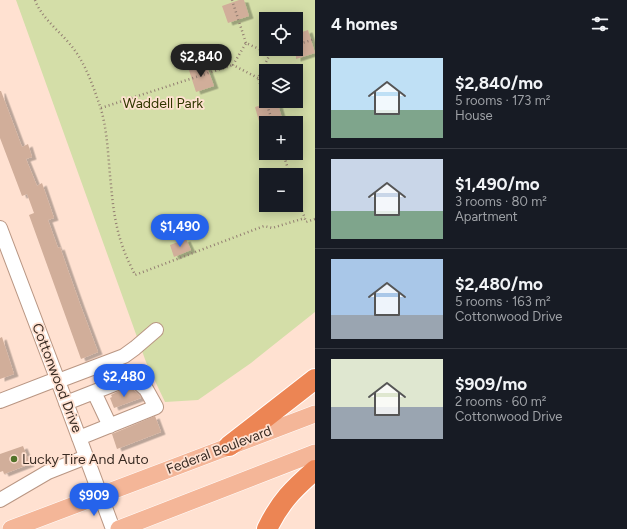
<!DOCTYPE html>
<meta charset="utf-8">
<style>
:root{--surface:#171b24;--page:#20242c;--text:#f1f3f6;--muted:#9ea1a6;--line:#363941;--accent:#2563eb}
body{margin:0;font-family:Figtree,sans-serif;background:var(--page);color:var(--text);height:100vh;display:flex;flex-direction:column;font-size:15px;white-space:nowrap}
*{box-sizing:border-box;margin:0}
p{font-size:13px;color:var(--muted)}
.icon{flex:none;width:22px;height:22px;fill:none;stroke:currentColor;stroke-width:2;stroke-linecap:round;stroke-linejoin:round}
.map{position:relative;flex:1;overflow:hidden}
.panel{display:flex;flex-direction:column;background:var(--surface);width:312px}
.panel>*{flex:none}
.buttons{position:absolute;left:259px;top:12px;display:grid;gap:8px}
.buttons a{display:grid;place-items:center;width:44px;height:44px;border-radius:0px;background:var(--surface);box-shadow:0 2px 10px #0003;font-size:20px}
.price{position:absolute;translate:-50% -34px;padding:0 9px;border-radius:14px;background:var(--accent);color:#fff;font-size:13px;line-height:26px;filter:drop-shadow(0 1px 2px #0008)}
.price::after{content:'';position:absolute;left:50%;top:24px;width:12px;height:9px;margin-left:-6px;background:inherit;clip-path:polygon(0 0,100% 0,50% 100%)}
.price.current{background:#222;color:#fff}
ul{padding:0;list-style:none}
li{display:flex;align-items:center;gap:12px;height:100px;padding:0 16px}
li+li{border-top:1px solid var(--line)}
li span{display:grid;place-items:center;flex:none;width:112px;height:80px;border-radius:0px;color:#555}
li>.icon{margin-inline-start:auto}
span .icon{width:48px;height:48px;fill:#fffc;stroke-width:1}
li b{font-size:17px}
h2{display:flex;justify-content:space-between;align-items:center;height:48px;padding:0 16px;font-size:17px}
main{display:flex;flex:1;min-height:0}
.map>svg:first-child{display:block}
</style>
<main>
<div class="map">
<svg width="315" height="529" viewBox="0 0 315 529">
<defs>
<filter id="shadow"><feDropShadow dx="4.5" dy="2.5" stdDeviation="0" flood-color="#0004"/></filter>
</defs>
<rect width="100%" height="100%" fill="#ffe1d1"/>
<!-- green -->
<path fill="#d4dea8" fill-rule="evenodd" d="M16,0h299v312l-64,51 -53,37 -33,2 -19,-40zM266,19h30v30h-30zM266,71h30v30h-30zM266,123h30v30h-30zM266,175h30v30h-30z"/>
<!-- building -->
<path fill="#d1ae9a" filter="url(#shadow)" d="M239,0h5l5,16 -21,7 -6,-17z
M308,30l7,23 -19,6v-25z
M206,64l8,22 -18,6 -7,-22z
M0,91h1l21,56 6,-3 4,13 -6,2 11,27 5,-3 12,35 -6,2 10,28 2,-1 9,26 11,31 18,48 -17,7 -52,-144 5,-2 -7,-19 -5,2 -22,-58z
M275,101h2l5,17 -22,7 -5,-18z
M186,239l5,11 -17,7 -4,-12z
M2,337l12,37 -14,5v-41z
M133,389l6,6 2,3 -27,10 -4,-10 2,-1 -1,-2 8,-4z
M155,416l6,16 -44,17 -5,-15z
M23,446l7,18 -26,10 -1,-3 -3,1v-18z"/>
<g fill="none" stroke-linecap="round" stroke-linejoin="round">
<defs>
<path id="minor" d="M0,228l58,153 55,148
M58,381l66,-25 11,-8 21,-18
M94,392l16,34
M0,401l57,-22
M66,403l51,-20 18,-3 11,9 10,18 -77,31
M0,500l48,-28 38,-15"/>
<path id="major" d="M11,529l304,-115
M119,529l196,-76"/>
<path id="highway" d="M229,446l86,-67
M267,529c13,-27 26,-40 48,-59"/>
</defs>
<!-- minor casing -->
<use href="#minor" stroke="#b99683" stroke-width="16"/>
<!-- major casing -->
<use href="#major" stroke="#fff" stroke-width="18"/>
<!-- highway casing -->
<use href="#highway" stroke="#fff" stroke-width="22"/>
<!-- path -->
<path stroke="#927d71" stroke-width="2.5" stroke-dasharray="1 3" stroke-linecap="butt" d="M35,0c7,19 26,32 38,48 13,17 20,38 27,58 8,25 8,53 11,79 2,23 5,46 14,68 3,8 7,15 10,22l129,-49 8,2 33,-10
M232,0l14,43
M296,45l19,-6
M270,54l14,-5
M258,78l-25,-13 13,-22 24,11 -12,24 15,45
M101,108l132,-43
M283,153l7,22
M296,192l10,30 9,-3"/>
<!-- minor -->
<use href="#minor" stroke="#fff" stroke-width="14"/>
<!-- major -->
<use href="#major" stroke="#f4b698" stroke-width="17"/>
<!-- highway -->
<use href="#highway" stroke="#ec8554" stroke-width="20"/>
</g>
<!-- markers -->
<circle fill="#517229" stroke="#ffe1d1" stroke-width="1.5" cx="14" cy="459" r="4"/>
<g text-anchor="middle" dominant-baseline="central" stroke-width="3.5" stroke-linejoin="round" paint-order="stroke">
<!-- park labels -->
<g font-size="14" fill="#313700" stroke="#ffe1d1">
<text x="163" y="103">Waddell Park</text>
</g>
<!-- street labels -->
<g font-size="14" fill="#392b23" stroke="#ffe1d1">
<text transform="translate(57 378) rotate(69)">Cottonwood Drive</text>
<text transform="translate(219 450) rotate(-21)">Federal Boulevard</text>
</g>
<!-- poi labels -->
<g font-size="14" fill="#392b23" stroke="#ffe1d1" text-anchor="start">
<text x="22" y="459">Lucky Tire And Auto</text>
</g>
</g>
</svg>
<div class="buttons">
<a><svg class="icon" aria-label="locate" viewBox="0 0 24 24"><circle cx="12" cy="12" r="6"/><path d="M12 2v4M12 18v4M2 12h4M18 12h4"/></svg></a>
<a><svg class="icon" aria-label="layers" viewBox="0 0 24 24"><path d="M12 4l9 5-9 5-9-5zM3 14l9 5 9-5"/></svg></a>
<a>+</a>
<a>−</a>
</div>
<b class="price current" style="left:201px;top:78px">$2,840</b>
<b class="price" style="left:180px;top:248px">$1,490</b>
<b class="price" style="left:124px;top:398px">$2,480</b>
<b class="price" style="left:94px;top:517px">$909</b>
</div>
<section class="panel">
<h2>4 homes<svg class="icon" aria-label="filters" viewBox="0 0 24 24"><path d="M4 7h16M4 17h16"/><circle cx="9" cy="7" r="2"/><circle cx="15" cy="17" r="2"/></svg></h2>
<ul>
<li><span style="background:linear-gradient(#bfe0f5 65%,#7fa58c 0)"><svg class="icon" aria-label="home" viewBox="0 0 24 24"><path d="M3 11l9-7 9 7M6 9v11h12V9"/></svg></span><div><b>$2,840/mo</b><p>5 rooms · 173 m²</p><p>House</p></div></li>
<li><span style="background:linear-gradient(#c9d6e8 65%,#7fa58c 0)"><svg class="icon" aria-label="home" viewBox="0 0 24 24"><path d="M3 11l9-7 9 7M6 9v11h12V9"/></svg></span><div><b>$1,490/mo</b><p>3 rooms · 80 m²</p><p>Apartment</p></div></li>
<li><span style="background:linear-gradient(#a9c7e8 70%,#9aa5b1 0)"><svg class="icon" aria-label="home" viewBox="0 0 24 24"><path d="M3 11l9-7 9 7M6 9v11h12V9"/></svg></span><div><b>$2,480/mo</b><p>5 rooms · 163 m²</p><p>Cottonwood Drive</p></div></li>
<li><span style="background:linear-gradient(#dfe7d0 60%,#9aa5b1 0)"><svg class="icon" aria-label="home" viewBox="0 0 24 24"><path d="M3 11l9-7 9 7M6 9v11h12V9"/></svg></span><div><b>$909/mo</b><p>2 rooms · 60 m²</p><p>Cottonwood Drive</p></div></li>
</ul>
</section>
</main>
